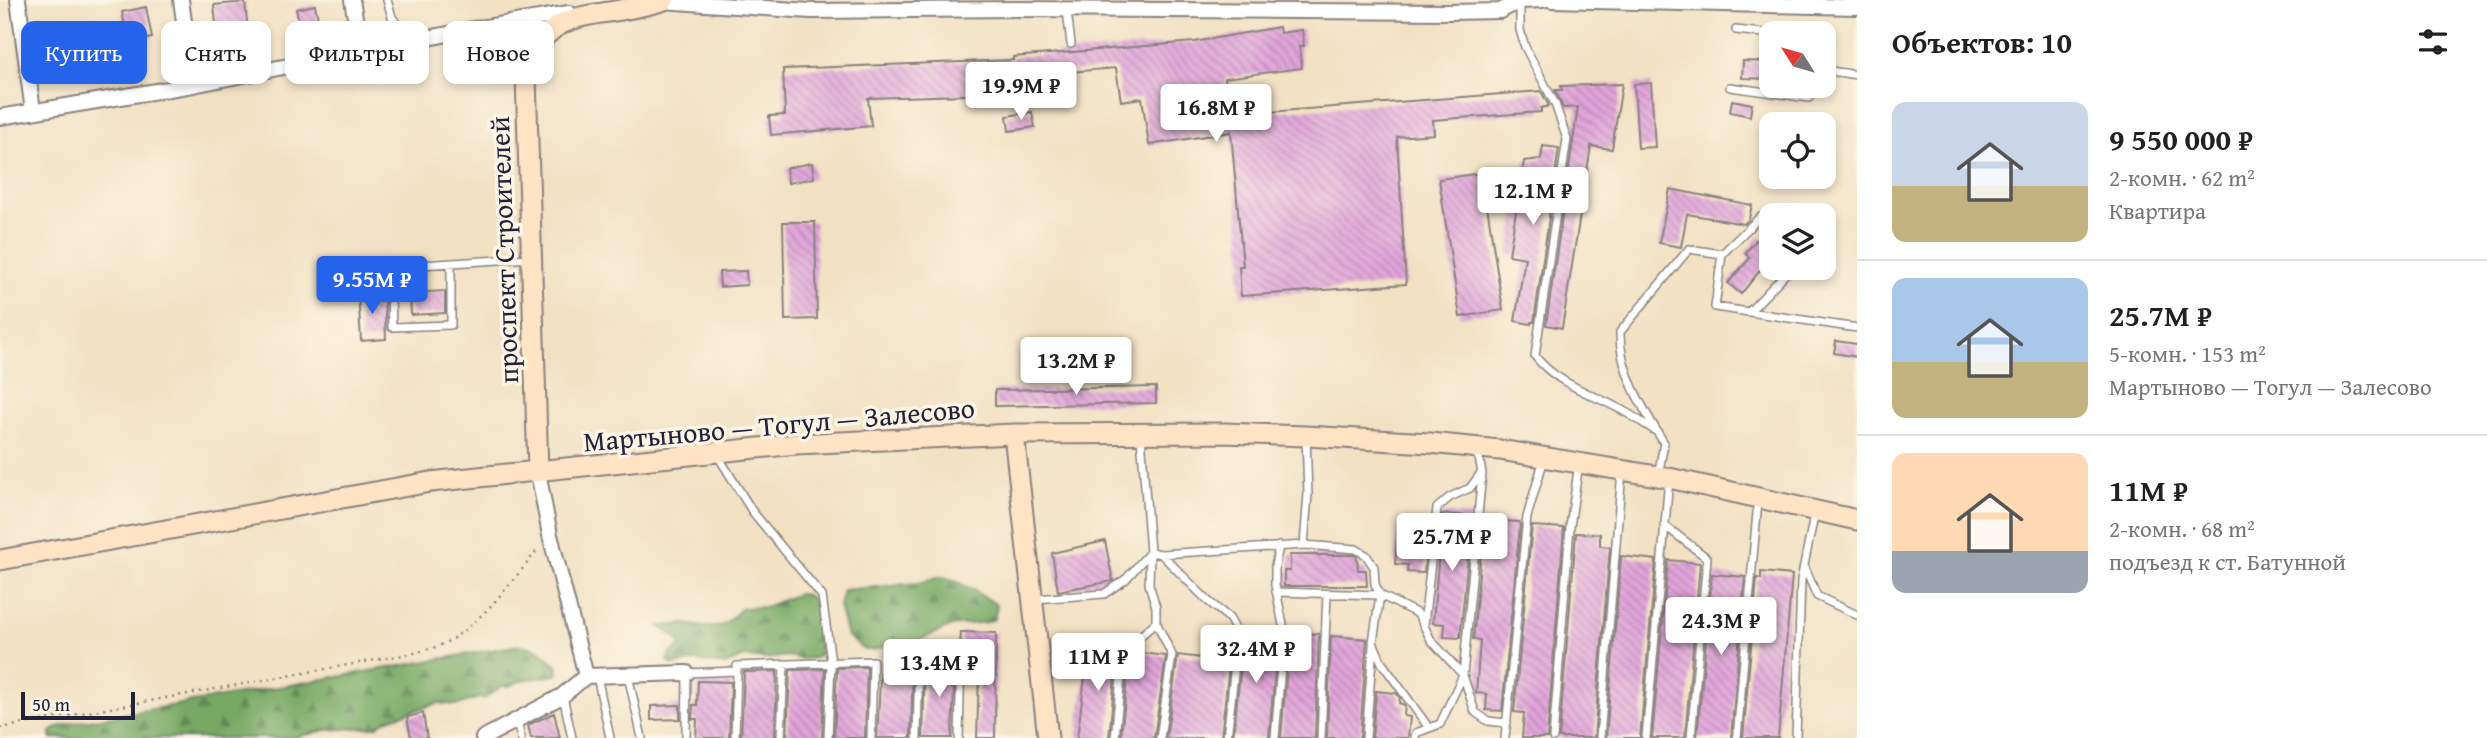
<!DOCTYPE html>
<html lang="ru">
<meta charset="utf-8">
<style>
:root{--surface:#fff;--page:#f2f2f2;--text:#202124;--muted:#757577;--line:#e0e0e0;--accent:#2563eb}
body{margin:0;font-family:"Gentium Book Plus",serif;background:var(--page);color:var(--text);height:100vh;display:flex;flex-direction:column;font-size:26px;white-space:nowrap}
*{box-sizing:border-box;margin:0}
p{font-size:23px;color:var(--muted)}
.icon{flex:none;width:38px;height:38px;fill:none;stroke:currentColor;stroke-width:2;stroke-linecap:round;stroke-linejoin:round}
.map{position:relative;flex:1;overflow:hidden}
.panel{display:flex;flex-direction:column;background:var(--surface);width:630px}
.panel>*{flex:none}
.hud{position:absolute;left:21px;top:21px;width:665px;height:63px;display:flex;gap:14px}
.needle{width:46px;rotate:307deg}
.fabs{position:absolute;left:1759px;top:21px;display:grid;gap:14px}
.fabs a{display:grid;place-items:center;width:77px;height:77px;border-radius:14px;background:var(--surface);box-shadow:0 4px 10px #0003;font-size:35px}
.scale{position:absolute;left:21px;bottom:18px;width:114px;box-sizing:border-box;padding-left:7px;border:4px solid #22223b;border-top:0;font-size:19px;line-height:24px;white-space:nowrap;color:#22223b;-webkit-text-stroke:5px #fcf5e5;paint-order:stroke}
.price{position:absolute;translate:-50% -60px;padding:0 16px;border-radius:7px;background:#fff;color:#222;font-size:23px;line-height:46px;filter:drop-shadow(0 2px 4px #0008)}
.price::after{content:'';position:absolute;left:50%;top:42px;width:21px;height:16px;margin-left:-10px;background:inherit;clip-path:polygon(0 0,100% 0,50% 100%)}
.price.current{background:var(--accent);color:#fff}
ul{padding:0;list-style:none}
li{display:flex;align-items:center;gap:21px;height:175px;padding:0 35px}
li+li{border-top:2px solid var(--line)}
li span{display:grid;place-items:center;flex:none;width:196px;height:140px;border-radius:14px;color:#555}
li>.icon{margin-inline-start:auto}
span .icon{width:84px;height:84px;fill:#fffc;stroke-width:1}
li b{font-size:30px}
h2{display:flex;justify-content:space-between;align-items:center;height:84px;padding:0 35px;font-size:30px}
.tag{padding:0 24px;border-radius:14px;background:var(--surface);box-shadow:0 4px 10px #0003;font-size:24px;line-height:63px}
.tag.current{background:var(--accent);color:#fff}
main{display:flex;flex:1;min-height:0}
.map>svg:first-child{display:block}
</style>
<main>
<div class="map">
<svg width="1857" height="738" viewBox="0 0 1857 738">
<defs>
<pattern id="forest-firs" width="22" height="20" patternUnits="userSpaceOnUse" patternTransform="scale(1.75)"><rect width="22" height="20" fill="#77a964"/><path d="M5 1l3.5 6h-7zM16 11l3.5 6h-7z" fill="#618954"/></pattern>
<pattern id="building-back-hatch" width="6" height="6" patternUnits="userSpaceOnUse" patternTransform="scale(1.75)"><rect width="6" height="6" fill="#e1a5da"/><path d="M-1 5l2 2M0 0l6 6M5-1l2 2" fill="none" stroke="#b686b2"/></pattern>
</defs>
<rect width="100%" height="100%" fill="#fcf5e5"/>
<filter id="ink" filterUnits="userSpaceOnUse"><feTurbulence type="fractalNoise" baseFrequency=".0143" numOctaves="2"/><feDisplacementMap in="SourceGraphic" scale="14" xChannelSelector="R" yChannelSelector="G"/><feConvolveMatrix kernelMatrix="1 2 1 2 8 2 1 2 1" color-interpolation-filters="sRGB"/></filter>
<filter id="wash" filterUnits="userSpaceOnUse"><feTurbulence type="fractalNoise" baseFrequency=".00686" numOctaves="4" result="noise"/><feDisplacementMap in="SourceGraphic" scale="28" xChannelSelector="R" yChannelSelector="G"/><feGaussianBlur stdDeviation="1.57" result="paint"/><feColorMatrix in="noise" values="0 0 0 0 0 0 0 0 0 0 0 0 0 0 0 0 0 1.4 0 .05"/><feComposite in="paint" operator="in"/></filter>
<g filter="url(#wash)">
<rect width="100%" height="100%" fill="#f2e1c3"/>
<!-- forest -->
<path fill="url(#forest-firs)" stroke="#4c6650" stroke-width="2" d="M941,577c12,0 20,9 33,12 6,9 17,9 23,17l-3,13 -7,3 -35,4 -45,19 -13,-1 -21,6h-8l-18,-14 -8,-30 4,-16 74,-7z
M798,594c27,-2 23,42 22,60l-5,4 -13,1 -15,-3 -21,3 -22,-2 -19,8 -29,-4 -23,4 -5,-4 2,-7 11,-8 -3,-6 -19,-14 29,-2 14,3h16l7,-3 17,-16 23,-1z
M520,645c19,2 25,9 38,22l-1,8 -35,5 -13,6h-7l-18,13 -6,-1 -20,7 -20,-2 -50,16 -12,8 -50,3 -30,7 -16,1h-229v-6l7,-5 14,-4z"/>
<g id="blocks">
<!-- building -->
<path fill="url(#building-back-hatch)" d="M245,2l4,38 19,-3 2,16 -61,9 -3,-16 12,-2 -4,-39z
M315,5l5,23 -19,4 -5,-23z
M146,7l6,31 -23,5 -7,-31z
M1279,27l1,6 22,-3 2,16h-5l3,22 -77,10 1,8 -13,2 5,28 323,-25 8,15 -8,2v4l-108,8 1,14 -37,3 9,147 -165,12 -2,-30h4l-12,-134 -82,13 -7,-47 -21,3 -5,-33 -118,10 1,16 -131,4 3,28 -100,9 -2,-19 16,-1 -2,-46 230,-9v-3l181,-15z
M110,43l5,19 -24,5 -4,-19z
M1743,61l28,1v17l-29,-1z
M1651,83l4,64 -17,1 -4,-64z
M1622,84l-10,65 -21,-3 -29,182 -16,-3 32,-218 -15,1 -8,-18h7l-1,-4z
M1732,100l20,4 -2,12 -20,-4z
M1032,112l3,15 -26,4 -2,-15z
M1543,146l16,2 -25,174h-3v2l-16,-3 10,-63 -16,-3 15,-94 17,-2z
M812,163l2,15 -26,5 -2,-15z
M1482,173l21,137 -43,7 -21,-138z
M1670,189l82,16 -3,14 -5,5 -57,-10 -6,33 -22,-4z
M783,222h32l2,97 -32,1z
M1759,237l5,4 7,-1v35l-9,-7 -21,26 -13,-11 22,-25 -5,-5z
M746,271l1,14 -27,2 -1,-15z
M384,291l2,48 -25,2 -3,-49z
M445,291v22l-34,2 -1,-22z
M1836,341l21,3v13l-23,-4z
M1156,387v16l-161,3v-16z
M1442,514l30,2 -12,122 -16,-1 1,-13 -12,-1z
M1484,520l35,2 1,3 -18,186 -16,-1 1,-16 -11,-1 4,-53 -7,-1z
M1398,522l31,2 -5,49 -17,-1 1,-7 -13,-1z
M1532,526l32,2 -17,210h-25l2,-25 -10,-1z
M1576,533l24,1v12l10,1 -16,191h-35z
M1105,541l8,40 -55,10 -6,-38z
M1290,555h64l3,2 1,13h8l1,16h-83v-15h6z
M1621,556l35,4 -16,178h-34z
M1668,560l32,3 -15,175h-33z
M1761,572l31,3 -14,163h-35l14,-160 4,1z
M1712,574l33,3 -14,161h-34z
M1246,630l32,2 -9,106h-36l10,-91 -2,-15 5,1z
M1211,631l18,1 2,14 -10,92h-55l12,-83 32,4z
M961,632l35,1 -1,105h-18l2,-64 -12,-1v-19l-2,-4 -5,-1z
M1290,632l29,2 -4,104h-34z
M1331,636l36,3 -7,99h-33z
M1089,646l30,3v2l-2,4 -8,83h-32z
M1134,652l32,4 -12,82h-33l8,-80z
M913,660l-2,78h-34l4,-77z
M925,660l30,1 -3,77h-29z
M867,667l-2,71h-31l3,-70z
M825,669l-3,69h-35l3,-68z
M777,671l-2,67h-34l3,-66z
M698,681l33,1 -2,56h-33l1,-19h-5l1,-14h4z
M1376,691l20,2 4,5 -1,5 6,2 -1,11 6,1 -2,21h-36z
M680,705v14l-29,1v-14z
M423,713l4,25h-16l-4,-21z
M554,713l6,25h-29l-3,-13z"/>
</g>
</g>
<g filter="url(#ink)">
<use href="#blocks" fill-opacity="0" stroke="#8a827f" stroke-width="2"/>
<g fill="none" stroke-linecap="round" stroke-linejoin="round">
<defs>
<path id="lane" d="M387,0l5,17 16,24
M1520,1v29l5,17 30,57 12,35 -32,217c19,25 51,36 79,50 15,7 29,17 43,26
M1067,10l4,34
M1736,30l35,4
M1824,70l33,5
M1730,87l79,11 2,-12
M1722,254l38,-37 11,10
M451,263v62l-59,2 -2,-60 140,-9
M1749,312l42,-44
M1141,436l9,116 11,2 143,-9 4,-51 -2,-57
M718,456l34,55 70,85 9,66 -3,76
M1658,476l6,-33c-20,-33 -45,-71 -44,-111l69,-83 33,5 -7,53 142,21
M1664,525l43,33 -16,180
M1304,545l52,4 10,6 8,12 1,17 5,11 38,19 13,26 32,35 12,37 13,9 19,2
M1150,552l-1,32 7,23v15l16,33 -12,83
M1161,554l47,47 21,17 5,9 3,19 -10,92
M1804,566l13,30 40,19
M1276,592l104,3 -7,47 9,21 47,65
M1035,599l69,-5 22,-15 24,-27
M1424,624l13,-116 13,-11 20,-9 11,-15
M628,675l14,63
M597,676l13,62
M563,696l9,42
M517,721l4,17
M686,738l1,-65 50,-2v-5l136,-5 -2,77
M735,738l2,-67
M781,738l3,-74
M917,738l2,-84 42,1 -2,83
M1115,738l8,-82 12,-15 21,-19
M1275,738l9,-108 -9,-45v-19l4,-20
M1321,738l6,-144
M1366,738l7,-92
M1415,738l1,-5 24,-9 23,-49 19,-202 -3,-15 -4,-5
M1505,738l22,-221 17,-58
M1553,738l17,-211 9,-64
M1600,738l22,-267
M1646,738l23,-259
M1737,738l21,-237
M1796,738l5,-158 14,-69"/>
<path id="street" d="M18,0l15,111
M181,0l12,85
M352,0l9,52
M1551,0l306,7
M661,1l150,10 204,-2 434,3 51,-1 20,-10 23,-1
M490,26c23,15 29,22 36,49
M0,117l193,-32 275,-55 101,-17
M586,676l101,-3
M483,738l79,-42 24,-20 -36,-141 -12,-63"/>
<path id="secondary" d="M1014,434l34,304
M538,472l-12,-396c18,-76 74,-54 138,-76
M0,560l430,-78 366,-38 218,-10 210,-1 82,3 124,7 70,7 169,28 188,42"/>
</defs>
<!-- lane casing -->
<use href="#lane" stroke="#8a827f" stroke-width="10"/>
<!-- street casing -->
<use href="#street" stroke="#8a827f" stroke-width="18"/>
<!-- secondary casing -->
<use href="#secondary" stroke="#8a827f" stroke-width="23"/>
<!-- path -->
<path stroke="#8a827f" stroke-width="2.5" stroke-dasharray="2 5" stroke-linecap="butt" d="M0,728l414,-75c10,-3 22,-5 31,-10 36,-19 69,-64 94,-95"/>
<!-- lane -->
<use href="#lane" stroke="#fff" stroke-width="7"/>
<!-- street -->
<use href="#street" stroke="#fff" stroke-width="14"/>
<!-- secondary -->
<use href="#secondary" stroke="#fee4c5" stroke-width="19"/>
</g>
</g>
<g text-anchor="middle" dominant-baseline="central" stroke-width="7" stroke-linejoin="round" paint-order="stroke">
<!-- street labels -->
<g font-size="28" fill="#22223b" stroke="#fcf5e5">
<text transform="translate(503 250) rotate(-92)">проспект Строителей</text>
<text transform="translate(779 424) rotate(-5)">Мартыново — Тогул — Залесово</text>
</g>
</g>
</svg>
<div class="fabs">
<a><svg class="needle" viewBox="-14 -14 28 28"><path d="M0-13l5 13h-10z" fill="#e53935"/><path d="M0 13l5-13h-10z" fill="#757577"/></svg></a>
<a><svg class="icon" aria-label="locate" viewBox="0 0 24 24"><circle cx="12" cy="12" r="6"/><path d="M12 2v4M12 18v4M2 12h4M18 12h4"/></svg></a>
<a><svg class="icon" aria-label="layers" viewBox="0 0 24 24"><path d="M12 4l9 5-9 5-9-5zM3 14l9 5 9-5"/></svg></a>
</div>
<div class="scale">50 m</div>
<b class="price" style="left:1021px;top:122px">19.9M ₽</b>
<b class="price" style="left:1216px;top:144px">16.8M ₽</b>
<b class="price" style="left:1533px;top:227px">12.1M ₽</b>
<b class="price current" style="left:372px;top:316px">9.55M ₽</b>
<b class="price" style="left:1076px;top:397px">13.2M ₽</b>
<b class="price" style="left:1452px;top:573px">25.7M ₽</b>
<b class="price" style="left:1721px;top:657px">24.3M ₽</b>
<b class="price" style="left:1256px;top:685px">32.4M ₽</b>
<b class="price" style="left:1098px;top:693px">11M ₽</b>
<b class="price" style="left:939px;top:699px">13.4M ₽</b>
<div class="hud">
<a class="tag current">Купить</a>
<a class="tag">Снять</a>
<a class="tag">Фильтры</a>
<a class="tag">Новое</a>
</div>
</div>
<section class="panel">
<h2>Объектов: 10<svg class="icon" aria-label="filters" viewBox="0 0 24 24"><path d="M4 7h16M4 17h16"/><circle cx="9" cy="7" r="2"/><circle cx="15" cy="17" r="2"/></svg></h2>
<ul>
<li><span style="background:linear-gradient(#c9d6e8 60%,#c2b280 0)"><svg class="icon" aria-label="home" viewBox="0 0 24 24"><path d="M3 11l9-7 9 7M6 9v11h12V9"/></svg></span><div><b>9 550 000 ₽</b><p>2-комн. · 62 m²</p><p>Квартира</p></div></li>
<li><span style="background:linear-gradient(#a9c7e8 60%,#c2b280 0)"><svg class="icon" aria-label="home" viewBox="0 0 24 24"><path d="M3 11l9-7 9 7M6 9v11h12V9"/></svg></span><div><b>25.7M ₽</b><p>5-комн. · 153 m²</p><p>Мартыново — Тогул — Залесово</p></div></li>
<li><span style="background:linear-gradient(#ffd9b3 70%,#9aa5b1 0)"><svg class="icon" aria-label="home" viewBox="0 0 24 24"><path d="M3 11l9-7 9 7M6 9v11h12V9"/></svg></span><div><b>11M ₽</b><p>2-комн. · 68 m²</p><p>подъезд к ст. Батунной</p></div></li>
</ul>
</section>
</main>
